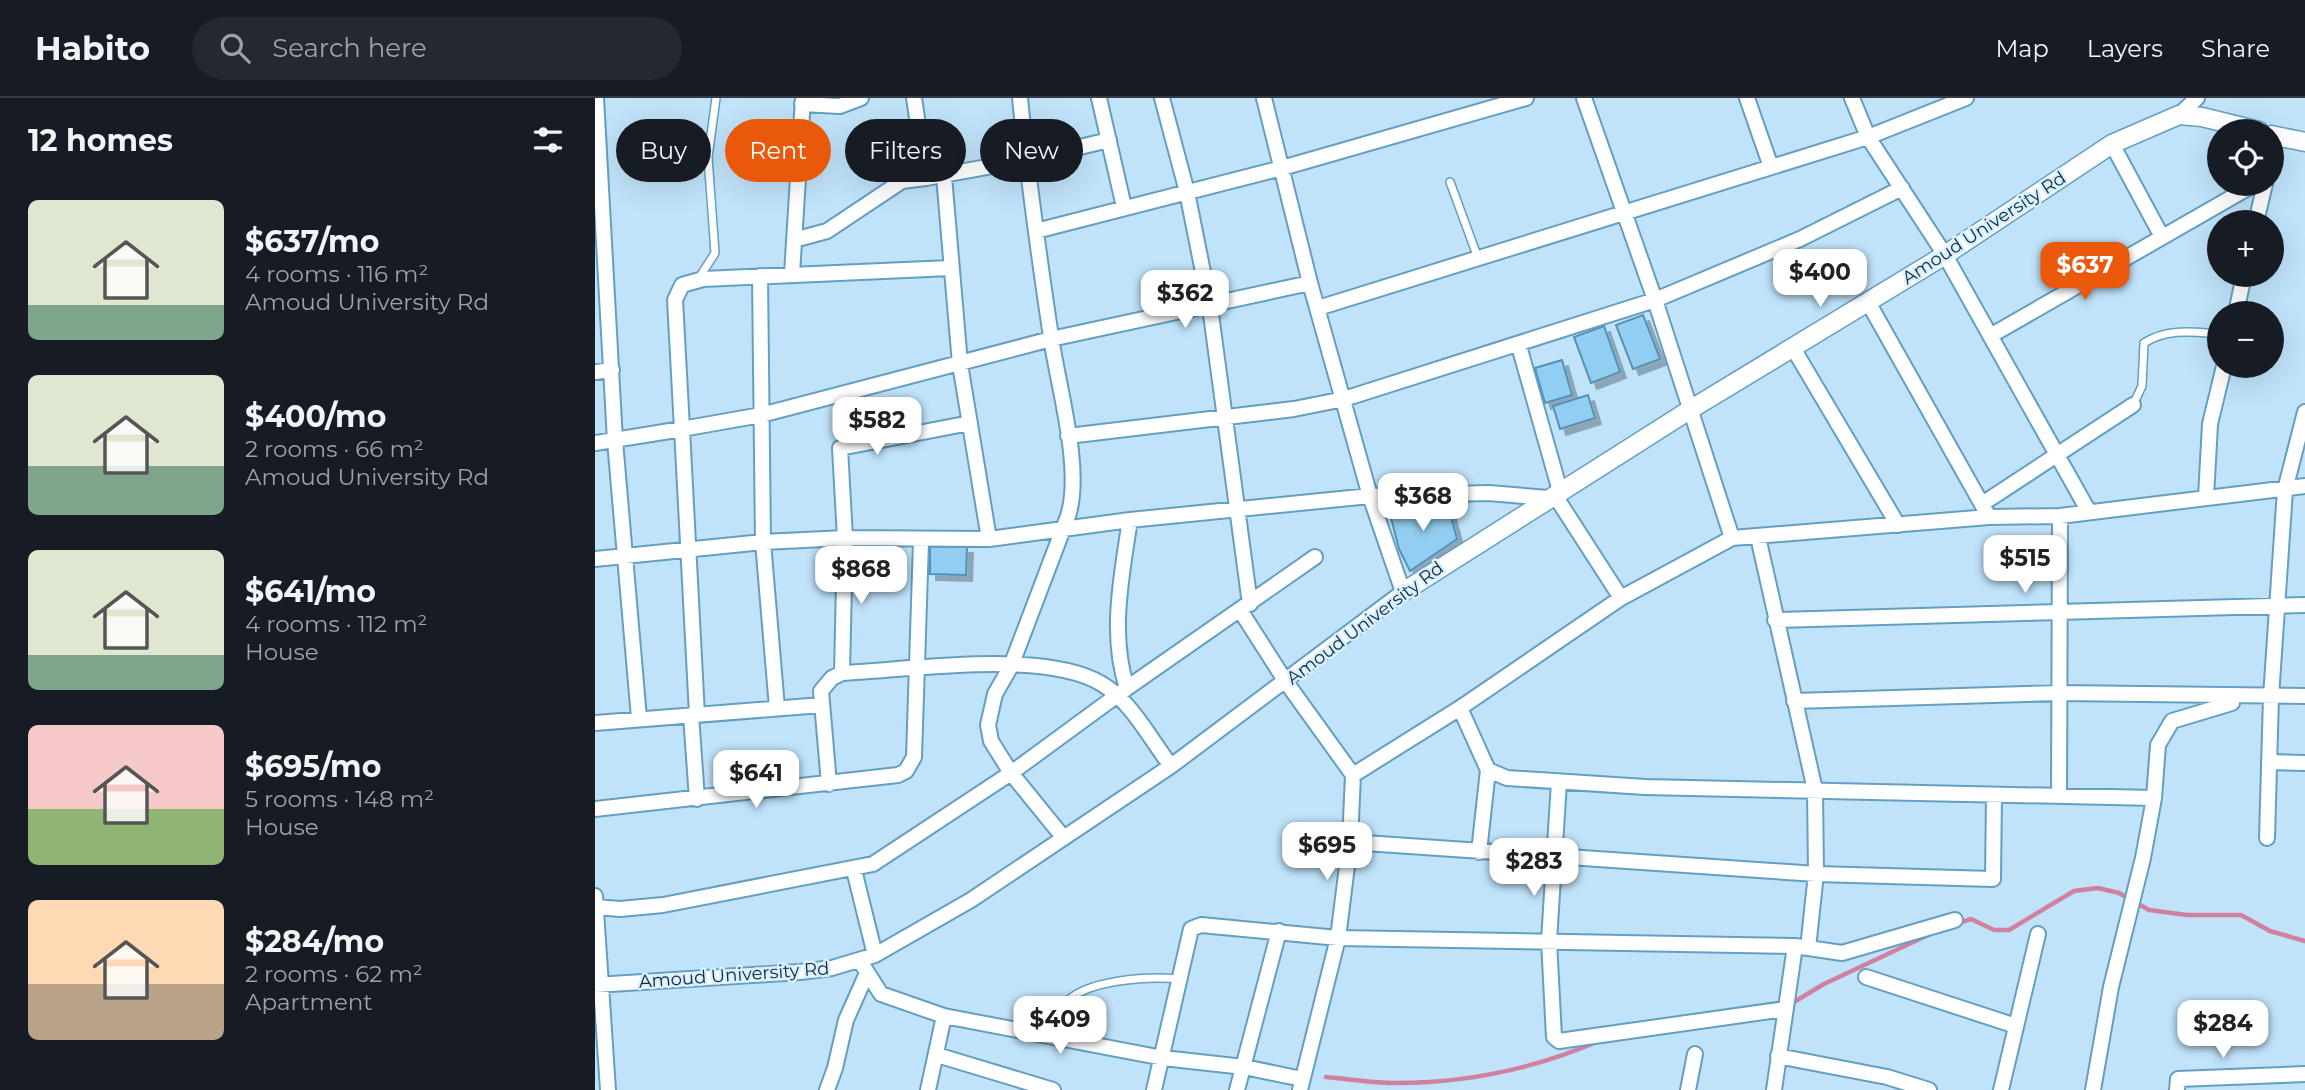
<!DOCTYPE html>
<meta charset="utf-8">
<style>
:root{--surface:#171b24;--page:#242831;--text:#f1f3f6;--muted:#9ea1a6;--line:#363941;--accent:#ea580c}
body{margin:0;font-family:Montserrat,sans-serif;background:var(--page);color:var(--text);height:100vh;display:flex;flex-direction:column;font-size:26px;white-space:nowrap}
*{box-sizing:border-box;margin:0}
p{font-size:23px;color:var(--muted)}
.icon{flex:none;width:38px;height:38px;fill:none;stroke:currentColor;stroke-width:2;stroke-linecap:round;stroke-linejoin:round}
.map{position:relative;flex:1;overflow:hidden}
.drawer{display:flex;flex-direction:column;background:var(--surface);width:595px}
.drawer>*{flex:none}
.hud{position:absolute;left:21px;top:21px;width:665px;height:63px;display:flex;gap:14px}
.buttons{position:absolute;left:1612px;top:21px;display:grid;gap:14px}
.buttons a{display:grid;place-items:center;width:77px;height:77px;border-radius:50%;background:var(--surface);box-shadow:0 7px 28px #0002;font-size:35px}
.price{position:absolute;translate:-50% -60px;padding:0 16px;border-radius:14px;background:#fff;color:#222;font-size:23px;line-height:46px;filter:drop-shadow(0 2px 4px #0008)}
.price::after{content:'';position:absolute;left:50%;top:42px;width:21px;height:16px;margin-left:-10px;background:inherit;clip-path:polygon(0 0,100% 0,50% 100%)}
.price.current{background:var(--accent);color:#fff}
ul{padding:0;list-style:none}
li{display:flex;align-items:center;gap:21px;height:175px;padding:0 28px}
li span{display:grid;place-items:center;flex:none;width:196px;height:140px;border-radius:10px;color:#555}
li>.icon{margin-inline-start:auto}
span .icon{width:84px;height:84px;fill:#fffc;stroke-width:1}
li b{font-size:30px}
h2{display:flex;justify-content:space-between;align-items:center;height:84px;padding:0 28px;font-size:30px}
.chip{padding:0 24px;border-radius:32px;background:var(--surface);box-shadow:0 7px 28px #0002;font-size:24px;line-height:63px}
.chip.current{background:var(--accent);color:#fff}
header{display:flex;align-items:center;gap:42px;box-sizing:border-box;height:98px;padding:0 35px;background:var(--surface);border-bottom:2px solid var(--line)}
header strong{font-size:33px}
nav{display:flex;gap:38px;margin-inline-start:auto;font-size:24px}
.search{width:490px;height:63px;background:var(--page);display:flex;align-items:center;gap:18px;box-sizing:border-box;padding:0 24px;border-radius:38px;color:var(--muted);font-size:26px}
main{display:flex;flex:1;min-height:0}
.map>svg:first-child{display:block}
</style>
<header>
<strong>Habito</strong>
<div class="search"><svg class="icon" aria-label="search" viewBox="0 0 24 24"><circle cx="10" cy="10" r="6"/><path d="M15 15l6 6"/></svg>Search here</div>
<nav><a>Map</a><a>Layers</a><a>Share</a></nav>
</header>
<main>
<section class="drawer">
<h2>12 homes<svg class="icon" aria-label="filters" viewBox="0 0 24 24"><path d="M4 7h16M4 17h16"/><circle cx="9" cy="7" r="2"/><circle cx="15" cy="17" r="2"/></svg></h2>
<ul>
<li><span style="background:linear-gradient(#dfe7d0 75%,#7fa58c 0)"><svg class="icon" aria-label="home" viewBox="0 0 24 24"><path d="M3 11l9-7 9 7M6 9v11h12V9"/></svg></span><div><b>$637/mo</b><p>4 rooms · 116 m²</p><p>Amoud University Rd</p></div></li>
<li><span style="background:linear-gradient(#dfe7d0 65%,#7fa58c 0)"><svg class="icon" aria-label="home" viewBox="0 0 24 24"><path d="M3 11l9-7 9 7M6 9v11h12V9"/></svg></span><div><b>$400/mo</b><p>2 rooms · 66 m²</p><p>Amoud University Rd</p></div></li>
<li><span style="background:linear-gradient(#dfe7d0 75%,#7fa58c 0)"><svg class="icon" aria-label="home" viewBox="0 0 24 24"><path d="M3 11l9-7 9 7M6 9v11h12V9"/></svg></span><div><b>$641/mo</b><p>4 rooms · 112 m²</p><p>House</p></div></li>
<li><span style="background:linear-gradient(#f6c9c9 60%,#8fb573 0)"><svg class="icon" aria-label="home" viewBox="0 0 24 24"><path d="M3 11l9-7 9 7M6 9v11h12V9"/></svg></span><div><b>$695/mo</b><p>5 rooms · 148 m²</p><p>House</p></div></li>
<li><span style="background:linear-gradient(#ffd9b3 60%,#b9a48a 0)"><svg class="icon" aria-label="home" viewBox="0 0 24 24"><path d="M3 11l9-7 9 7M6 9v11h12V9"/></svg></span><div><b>$284/mo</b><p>2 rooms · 62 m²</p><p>Apartment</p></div></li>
</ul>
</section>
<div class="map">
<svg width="1710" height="992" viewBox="0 0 1710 992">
<defs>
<filter id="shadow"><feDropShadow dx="6" dy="6" stdDeviation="0" flood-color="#0004"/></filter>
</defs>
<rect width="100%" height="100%" fill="#c0e3fa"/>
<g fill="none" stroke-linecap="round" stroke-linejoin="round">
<!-- stream -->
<path stroke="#d0819f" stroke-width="4.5" d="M1364,825l12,-4 23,11h15l65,-39 24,-3 21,5 30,17 38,5h54l29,16 35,10
M1194,907l35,-21 104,-49
M731,979c23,2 47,6 70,6 70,0 140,-15 203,-42"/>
</g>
<!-- building -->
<path fill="#92cef2" stroke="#5691b3" stroke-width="2" filter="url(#shadow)" d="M1048,217l17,44 -27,10 -17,-44z
M1009,228l16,46 -29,11 -17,-46z
M967,262l10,35 -27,8 -10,-35z
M993,297l7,23 -35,11 -7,-23z
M852,404l10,37 -47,32 -11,-22 -9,-35z
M335,448l37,1 -1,28 -36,-1z"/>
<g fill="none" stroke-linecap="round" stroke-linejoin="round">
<defs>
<path id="service" d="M855,84l28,76
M104,180l16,-25 -7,-96 8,-59
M1538,307l9,-19 2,-43c23,-15 49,-11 75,-9
M463,940c1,-11 0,-23 6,-33 19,-26 87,-29 116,-26"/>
<path id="minor" d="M1,0l19,343 24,277
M319,0l12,80 100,-18 83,-20
M425,0c8,80 19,159 31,239 7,50 32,132 17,179l-57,150 -16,28 -7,31 3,16 20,32 52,64
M504,0l25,109
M567,0l25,94 23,115 40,297
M989,0l71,202 77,238
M1152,0l24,69
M1257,0l16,39 77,118 144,257
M207,6l38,2 21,-8
M1584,17l18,-17
M1517,46l49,91
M1676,54l4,-17
M349,78l16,188 29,175
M1661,124l9,-38
M441,133l246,-63 244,-70
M199,142l33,-9 75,-50 24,-3
M197,176l11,-176
M165,178l3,266 14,166
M1273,204l121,215
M723,210l550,-171 98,-39
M1641,215l8,-38
M1395,238l265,-152
M924,248l41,145
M1198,250l105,177
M0,274l17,-2
M473,338l226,-27 50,-10 311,-99 145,-61 102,-51
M0,345l87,-14 -7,-129 7,-15 21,-6 247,-11
M959,396l67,104
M1611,399l4,-73 14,-58
M1387,406l151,-99
M1163,439l57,253 1,84 -8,74
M0,461l168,-17 82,-4 144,1 141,-19 240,-24 119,-3 59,5
M645,512l46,72 67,93 -3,67 -12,96 -38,152
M1180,522l530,-15
M247,575l3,-135 -5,-90 130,-25
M532,590c-18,-53 -5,-115 3,-168
M1199,603l266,-8 245,3
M865,610l28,62 -9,82
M96,617l6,84
M102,617l-15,-286 79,-14 290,-76 259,-56
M0,625l227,-18
M1674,664l36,1
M893,672l19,8 138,9 509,11
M758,677l107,-67 161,-110 111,-60 257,-21 71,-1 245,-30
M964,684l-10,159 5,96 5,4 226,-32
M234,686l-8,-93 11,-13 10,-5c67,-3 203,-24 260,11 29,17 49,56 69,82
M1464,698l1,-280
M0,711l303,-34 8,-4 8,-14 7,-216
M1672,740l4,-141 14,-207 20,-78
M755,744l466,32 177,5 1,-84
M259,772l21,85
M0,798l13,194
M1,809l24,2 43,-4 210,-41 138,-91 116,-85 188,-131
M265,863l21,33 63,22 219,42 81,9 58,12
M1271,879l150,49
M0,887l205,-13 32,-4 43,-13 96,-55 200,-134 232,-174 -33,-96 -60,-213 -46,-185
M342,957l116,35
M1183,958l109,21 42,13
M232,992l8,-22 11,-48 21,-47
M333,992l16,-74
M559,992l37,-161 10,-4 137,13 457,8 47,7 113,-33
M642,992l42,-159
M1093,992l7,-36
M1179,992l21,-144
M1406,992l37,-156
M1498,992l18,-103 32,-129 11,-60 4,-53 14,-24 60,-18
M1582,992l1,-11 127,-5"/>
<path id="tertiary" d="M1676,37l34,7
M808,494l285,-181 257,-156 167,-111 67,-29 23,2 57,14"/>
</defs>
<!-- service casing -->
<use href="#service" stroke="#649fc2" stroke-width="10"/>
<!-- minor casing -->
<use href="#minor" stroke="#649fc2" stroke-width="18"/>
<!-- tertiary casing -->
<use href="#tertiary" stroke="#649fc2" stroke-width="21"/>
<!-- service -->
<use href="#service" stroke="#fff" stroke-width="7"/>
<!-- minor -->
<use href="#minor" stroke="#fff" stroke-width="14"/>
<!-- tertiary -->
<use href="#tertiary" stroke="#fff" stroke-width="18"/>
</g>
<g text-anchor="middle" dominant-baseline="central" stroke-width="5" stroke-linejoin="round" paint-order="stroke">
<!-- street labels -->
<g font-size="18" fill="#112a38" stroke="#d7effe">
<text transform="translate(1389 130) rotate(-33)">Amoud University Rd</text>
<text transform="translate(770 525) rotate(-37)">Amoud University Rd</text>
<text transform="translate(139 877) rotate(-4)">Amoud University Rd</text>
</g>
</g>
</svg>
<div class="buttons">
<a><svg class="icon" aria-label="locate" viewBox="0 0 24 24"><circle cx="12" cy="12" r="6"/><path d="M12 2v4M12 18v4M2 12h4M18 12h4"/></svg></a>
<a>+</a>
<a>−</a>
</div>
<b class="price current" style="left:1490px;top:204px">$637</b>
<b class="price" style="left:1225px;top:211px">$400</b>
<b class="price" style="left:590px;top:232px">$362</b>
<b class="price" style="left:282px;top:359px">$582</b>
<b class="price" style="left:828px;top:435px">$368</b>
<b class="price" style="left:1430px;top:497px">$515</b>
<b class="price" style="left:266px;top:508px">$868</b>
<b class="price" style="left:161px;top:712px">$641</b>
<b class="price" style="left:732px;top:784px">$695</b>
<b class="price" style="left:939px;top:800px">$283</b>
<b class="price" style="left:465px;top:958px">$409</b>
<b class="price" style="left:1628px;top:962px">$284</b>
<div class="hud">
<a class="chip">Buy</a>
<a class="chip current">Rent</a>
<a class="chip">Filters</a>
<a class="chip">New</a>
</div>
</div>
</main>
